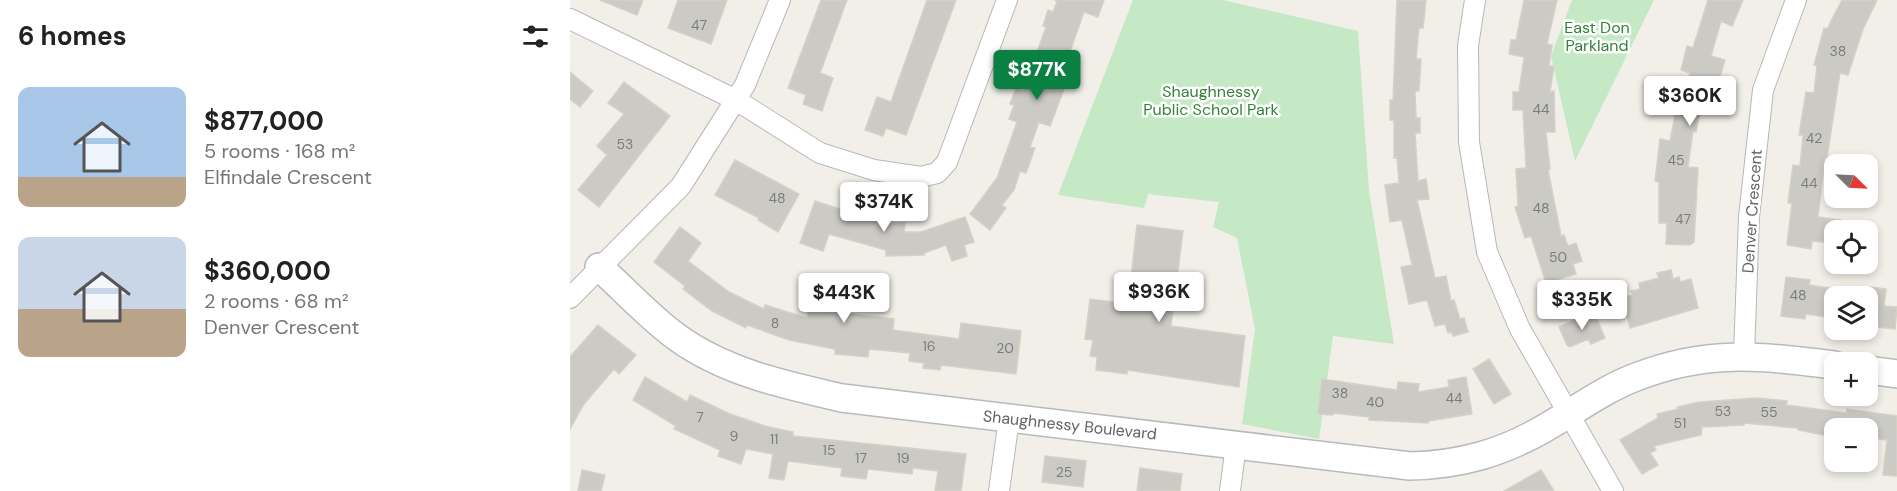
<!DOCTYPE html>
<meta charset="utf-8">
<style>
:root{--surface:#fff;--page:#f2f2f2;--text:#222;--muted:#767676;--accent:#0b8043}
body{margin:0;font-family:"DM Sans",sans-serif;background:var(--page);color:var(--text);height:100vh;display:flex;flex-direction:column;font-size:22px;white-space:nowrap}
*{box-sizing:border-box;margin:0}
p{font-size:20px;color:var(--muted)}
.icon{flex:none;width:33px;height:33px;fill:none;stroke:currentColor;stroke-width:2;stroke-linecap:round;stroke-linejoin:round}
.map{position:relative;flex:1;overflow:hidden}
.sheet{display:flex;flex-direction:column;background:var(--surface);width:570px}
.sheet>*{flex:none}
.needle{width:39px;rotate:114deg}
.fabs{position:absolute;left:1254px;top:154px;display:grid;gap:12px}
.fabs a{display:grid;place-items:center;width:54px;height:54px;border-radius:12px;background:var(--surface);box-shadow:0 3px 9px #0003;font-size:30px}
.price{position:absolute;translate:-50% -51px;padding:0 14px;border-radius:6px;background:#fff;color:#222;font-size:20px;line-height:39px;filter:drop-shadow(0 2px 3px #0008)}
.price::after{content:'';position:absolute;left:50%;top:36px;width:18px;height:14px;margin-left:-9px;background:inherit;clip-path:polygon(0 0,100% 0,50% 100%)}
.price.on{background:var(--accent);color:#fff}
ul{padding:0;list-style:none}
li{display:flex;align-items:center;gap:18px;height:150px;padding:0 18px}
li span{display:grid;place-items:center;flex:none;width:168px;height:120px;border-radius:12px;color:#555}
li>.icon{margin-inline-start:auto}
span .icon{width:72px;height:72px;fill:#fffc;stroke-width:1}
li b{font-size:26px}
h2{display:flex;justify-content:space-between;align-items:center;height:72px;padding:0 18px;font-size:26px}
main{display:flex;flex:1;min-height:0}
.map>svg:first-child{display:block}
</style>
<main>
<section class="sheet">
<h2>6 homes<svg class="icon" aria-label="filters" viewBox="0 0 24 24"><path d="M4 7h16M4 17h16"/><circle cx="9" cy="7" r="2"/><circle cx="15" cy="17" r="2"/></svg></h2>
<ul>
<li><span style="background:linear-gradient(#a9c7e8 75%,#b9a48a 0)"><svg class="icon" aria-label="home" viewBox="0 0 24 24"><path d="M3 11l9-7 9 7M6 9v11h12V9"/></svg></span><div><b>$877,000</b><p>5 rooms · 168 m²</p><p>Elfindale Crescent</p></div></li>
<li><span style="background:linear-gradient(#c9d6e8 60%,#b9a48a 0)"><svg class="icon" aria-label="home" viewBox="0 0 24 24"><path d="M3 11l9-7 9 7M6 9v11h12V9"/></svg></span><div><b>$360,000</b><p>2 rooms · 68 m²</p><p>Denver Crescent</p></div></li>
</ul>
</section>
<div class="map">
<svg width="1327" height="491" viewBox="0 0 1327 491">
<rect width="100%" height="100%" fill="#f1efe8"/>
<!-- green -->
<path fill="#c5e8c5" d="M563,0h90l135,31 11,160 25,153 -61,-8 -14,103 -77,-15 13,-95 -18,-91 -24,-11 6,-25 -71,-8 -4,14 -86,-13z
M1002,0h82l-79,161 -24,-105z"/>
<!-- building -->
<path fill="#cccac5" stroke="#d6d1c6" stroke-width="1.5" d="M30,0h43l-6,15z
M108,0h49l-16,44 -43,-16z
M251,0h26l-27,73 13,5 -11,33 -19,-7 3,-9 -18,-7z
M357,0h29l-50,135 -20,-7 -3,8 -18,-6 12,-33 14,5z
M485,0h49l-6,17 -14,-5 -17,48 12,4 -8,22 -5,-2 -16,42 -11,-4 -9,25 5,1 -9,25 -6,-2 -6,19 -12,15 4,3 -16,22 -20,-16 27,-36 20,-56 -8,-3 5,-14 -4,-1 6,-16 7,3 23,-64 -3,-1 5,-16 5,2 4,-10z
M827,0h29l-3,28h-4l-3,31h5l-2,32h-4l1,27h4v15h-5l3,48 8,-2 3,20 -12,1 18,78 11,-2 5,25 3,-1 6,19 4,-1 4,14 -15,4 -2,-4 -3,1 -3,-9 -10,2 -8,-26 -18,4 -8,-37 11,-2 -10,-45 -12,2 -5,-37 14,-2 -2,-26 -3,1v-38h-4v-20h3z
M954,0h33l-10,44 5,1 -3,21h5l-4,26 4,-1 1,41h-9l4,37 -2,1 13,66 3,-1 4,11 8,-3 6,18 -9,3 3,10 -30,9 -15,-47 -6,2 -10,-31 3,-1 -2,-37 10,-1 -3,-58h-10v-18h6l5,-35 -15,-3 2,-14h5z
M1138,0h35l-11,26 -11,-5 -10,35 14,4 -6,20h-2l-6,29 -10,-2 -5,25 -3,-1 -5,36 10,1 -4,74 -4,3 -24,-1 1,-21h-8v-41l-4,-1 5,-42 10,2 8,-41 7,1 5,-28 -9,-3 6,-24 6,2z
M1272,0h35l-14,29 -15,46 -8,-2 -13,85h-2l-7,59 23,3 -1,11h-6v12l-22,-2 -1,8 -24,-4 5,-42h-4l5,-38 7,1 3,-31h-4l7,-43 8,1 3,-27 -3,-1 10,-37 3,1z
M0,72l23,19 -13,16 -10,-8z
M54,82l46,34 -71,91 -21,-17 29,-35 -10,-9 27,-32 -16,-11z
M165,160l64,34 -21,38 -20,-12 1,-2 -44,-23z
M245,201l66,21 24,1 -1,9h17l44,-15 9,25 -10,3 3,11 -15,5 -6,-16 -22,8v2l-38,1v-6l-57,-16 -6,17 -23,-8z
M567,225l46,6 -12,95 74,10 -6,51 -112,-17v4l-31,-4 1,-13 -7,-1 3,-16 -8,-1 5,-40 38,5z
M110,227l21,16 -13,18 41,31 35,17 1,-4 42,13 2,-8 11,2v-2l74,9 -1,11 66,9 2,-16 60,8 -5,43 -75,-9 -1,5 -17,-2 1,-5 -15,-2 1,-8 -41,-4 -1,8 -33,-3v-5l-46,-9 -42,-15 -1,3 -34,-17 -29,-22 2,-3 -31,-24z
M1101,270l2,9 6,-2 1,5 11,-3 7,29 -68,20 -8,-30 11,-3 -2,-4 9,-2 -1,-6 20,-5 -2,-5z
M1216,277l24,3 -1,5 25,4v29l-28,-4 -1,5 -24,-3z
M1298,287l18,2 -2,17 13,1 -2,22 -27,-3z
M1024,312l11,26 -14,6 -3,-5 -18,8 -3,-2 -8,-18z
M28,325l38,30 -17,19 -5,-5 -30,35 -14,25v-72z
M919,359l22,35 -17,10 -21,-35z
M75,377l42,25 3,-7 40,19 35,12 28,6v4l173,18 -5,37h-26l3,-20 -25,-3 -1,6 -44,-5 -2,10 -25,-3 1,-8 -54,-7 -4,19 -15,-2 4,-24 -27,-5 -5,15 -23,-8 2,-6 -46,-21 2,-3 -43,-26z
M896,377l6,37 -43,7 -1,2 -59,-3v-3l-36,-4v2l-15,-1 4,-35 75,11 1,-8 21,2 -1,8 31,-5 -1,-7z
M1187,398l30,3 -1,4 60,8 1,-4 50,7v60l-14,-1 4,-35 -19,-3v-8h-34v8l-36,-7v-2l-54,-5v2l-42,2 -1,8 -47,11 2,4 -6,3 8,12 -16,9 -22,-34 38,-22 -1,-4 21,-5 -1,-2 23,-5z
M475,456l41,5 -3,26 -41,-5z
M570,468l42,6 -2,17h-43z
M12,470l23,5 -4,16h-23z
M971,470l13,21h-50z"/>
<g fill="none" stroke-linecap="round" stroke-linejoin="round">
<defs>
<path id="street" d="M905,0l-7,46 1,96 18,110 33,77 93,162
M0,19l166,81 84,53 54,17 47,7 16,-4 10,-11 60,-162
M0,298l111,-112 64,-101 35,-85
M1174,355l5,-138 14,-127 33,-90
M429,491l10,-72
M660,491l6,-46"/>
<path id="secondary" d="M29,267c26,23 51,51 79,71 49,35 108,47 164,60l568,68c50,-1 92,-13 135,-38 30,-17 59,-39 91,-51 71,-28 125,-21 198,-12
M1298,370l29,4"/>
</defs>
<!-- street casing -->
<use href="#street" stroke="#b5b8bc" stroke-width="22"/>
<!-- secondary casing -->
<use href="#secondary" stroke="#b6babf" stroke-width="30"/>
<!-- street -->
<use href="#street" stroke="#fff" stroke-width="20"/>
<!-- secondary -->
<use href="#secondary" stroke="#fff" stroke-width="27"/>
</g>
<g text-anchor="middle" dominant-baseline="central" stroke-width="5" stroke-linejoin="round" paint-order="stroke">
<!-- number labels -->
<g font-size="14" fill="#7a7d7f">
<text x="129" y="25">47</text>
<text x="1268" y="51">38</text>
<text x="971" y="109">44</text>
<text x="1244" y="138">42</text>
<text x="55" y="144">53</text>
<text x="1106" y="160">45</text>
<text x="1239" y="183">44</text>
<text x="207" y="198">48</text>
<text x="971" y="208">48</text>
<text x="1113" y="219">47</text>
<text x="988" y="257">50</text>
<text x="1228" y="295">48</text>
<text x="205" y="323">8</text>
<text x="359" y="346">16</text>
<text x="435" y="348">20</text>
<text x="770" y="393">38</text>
<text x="884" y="398">44</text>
<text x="805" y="402">40</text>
<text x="1153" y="411">53</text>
<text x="1199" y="412">55</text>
<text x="130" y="417">7</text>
<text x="1110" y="423">51</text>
<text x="164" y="436">9</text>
<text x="204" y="439">11</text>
<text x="259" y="450">15</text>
<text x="291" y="458">17</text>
<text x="333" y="458">19</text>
<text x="494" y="472">25</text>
</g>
<!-- park labels -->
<g font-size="16" fill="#348238" stroke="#fff">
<text x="1027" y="27">East Don<tspan x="1027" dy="18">Parkland</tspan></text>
<text x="641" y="91">Shaughnessy<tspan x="641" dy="18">Public School Park</tspan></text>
</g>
<!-- street labels -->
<g font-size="16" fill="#5f6368" stroke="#fff">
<text transform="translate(1182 211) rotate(-86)">Denver Crescent</text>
<text transform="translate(500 425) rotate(6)">Shaughnessy Boulevard</text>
</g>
</g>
</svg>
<div class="fabs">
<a><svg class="needle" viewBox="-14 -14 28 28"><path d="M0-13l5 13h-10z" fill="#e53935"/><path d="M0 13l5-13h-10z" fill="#767676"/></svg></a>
<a><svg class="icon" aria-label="locate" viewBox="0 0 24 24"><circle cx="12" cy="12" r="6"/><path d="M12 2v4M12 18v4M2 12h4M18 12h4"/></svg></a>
<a><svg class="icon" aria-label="layers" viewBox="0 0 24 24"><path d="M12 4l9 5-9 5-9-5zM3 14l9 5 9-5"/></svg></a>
<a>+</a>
<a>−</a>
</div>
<b class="price on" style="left:467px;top:101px">$877K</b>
<b class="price" style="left:1120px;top:127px">$360K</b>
<b class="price" style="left:314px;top:233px">$374K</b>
<b class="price" style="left:589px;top:323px">$936K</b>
<b class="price" style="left:274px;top:324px">$443K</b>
<b class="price" style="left:1012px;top:331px">$335K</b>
</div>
</main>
